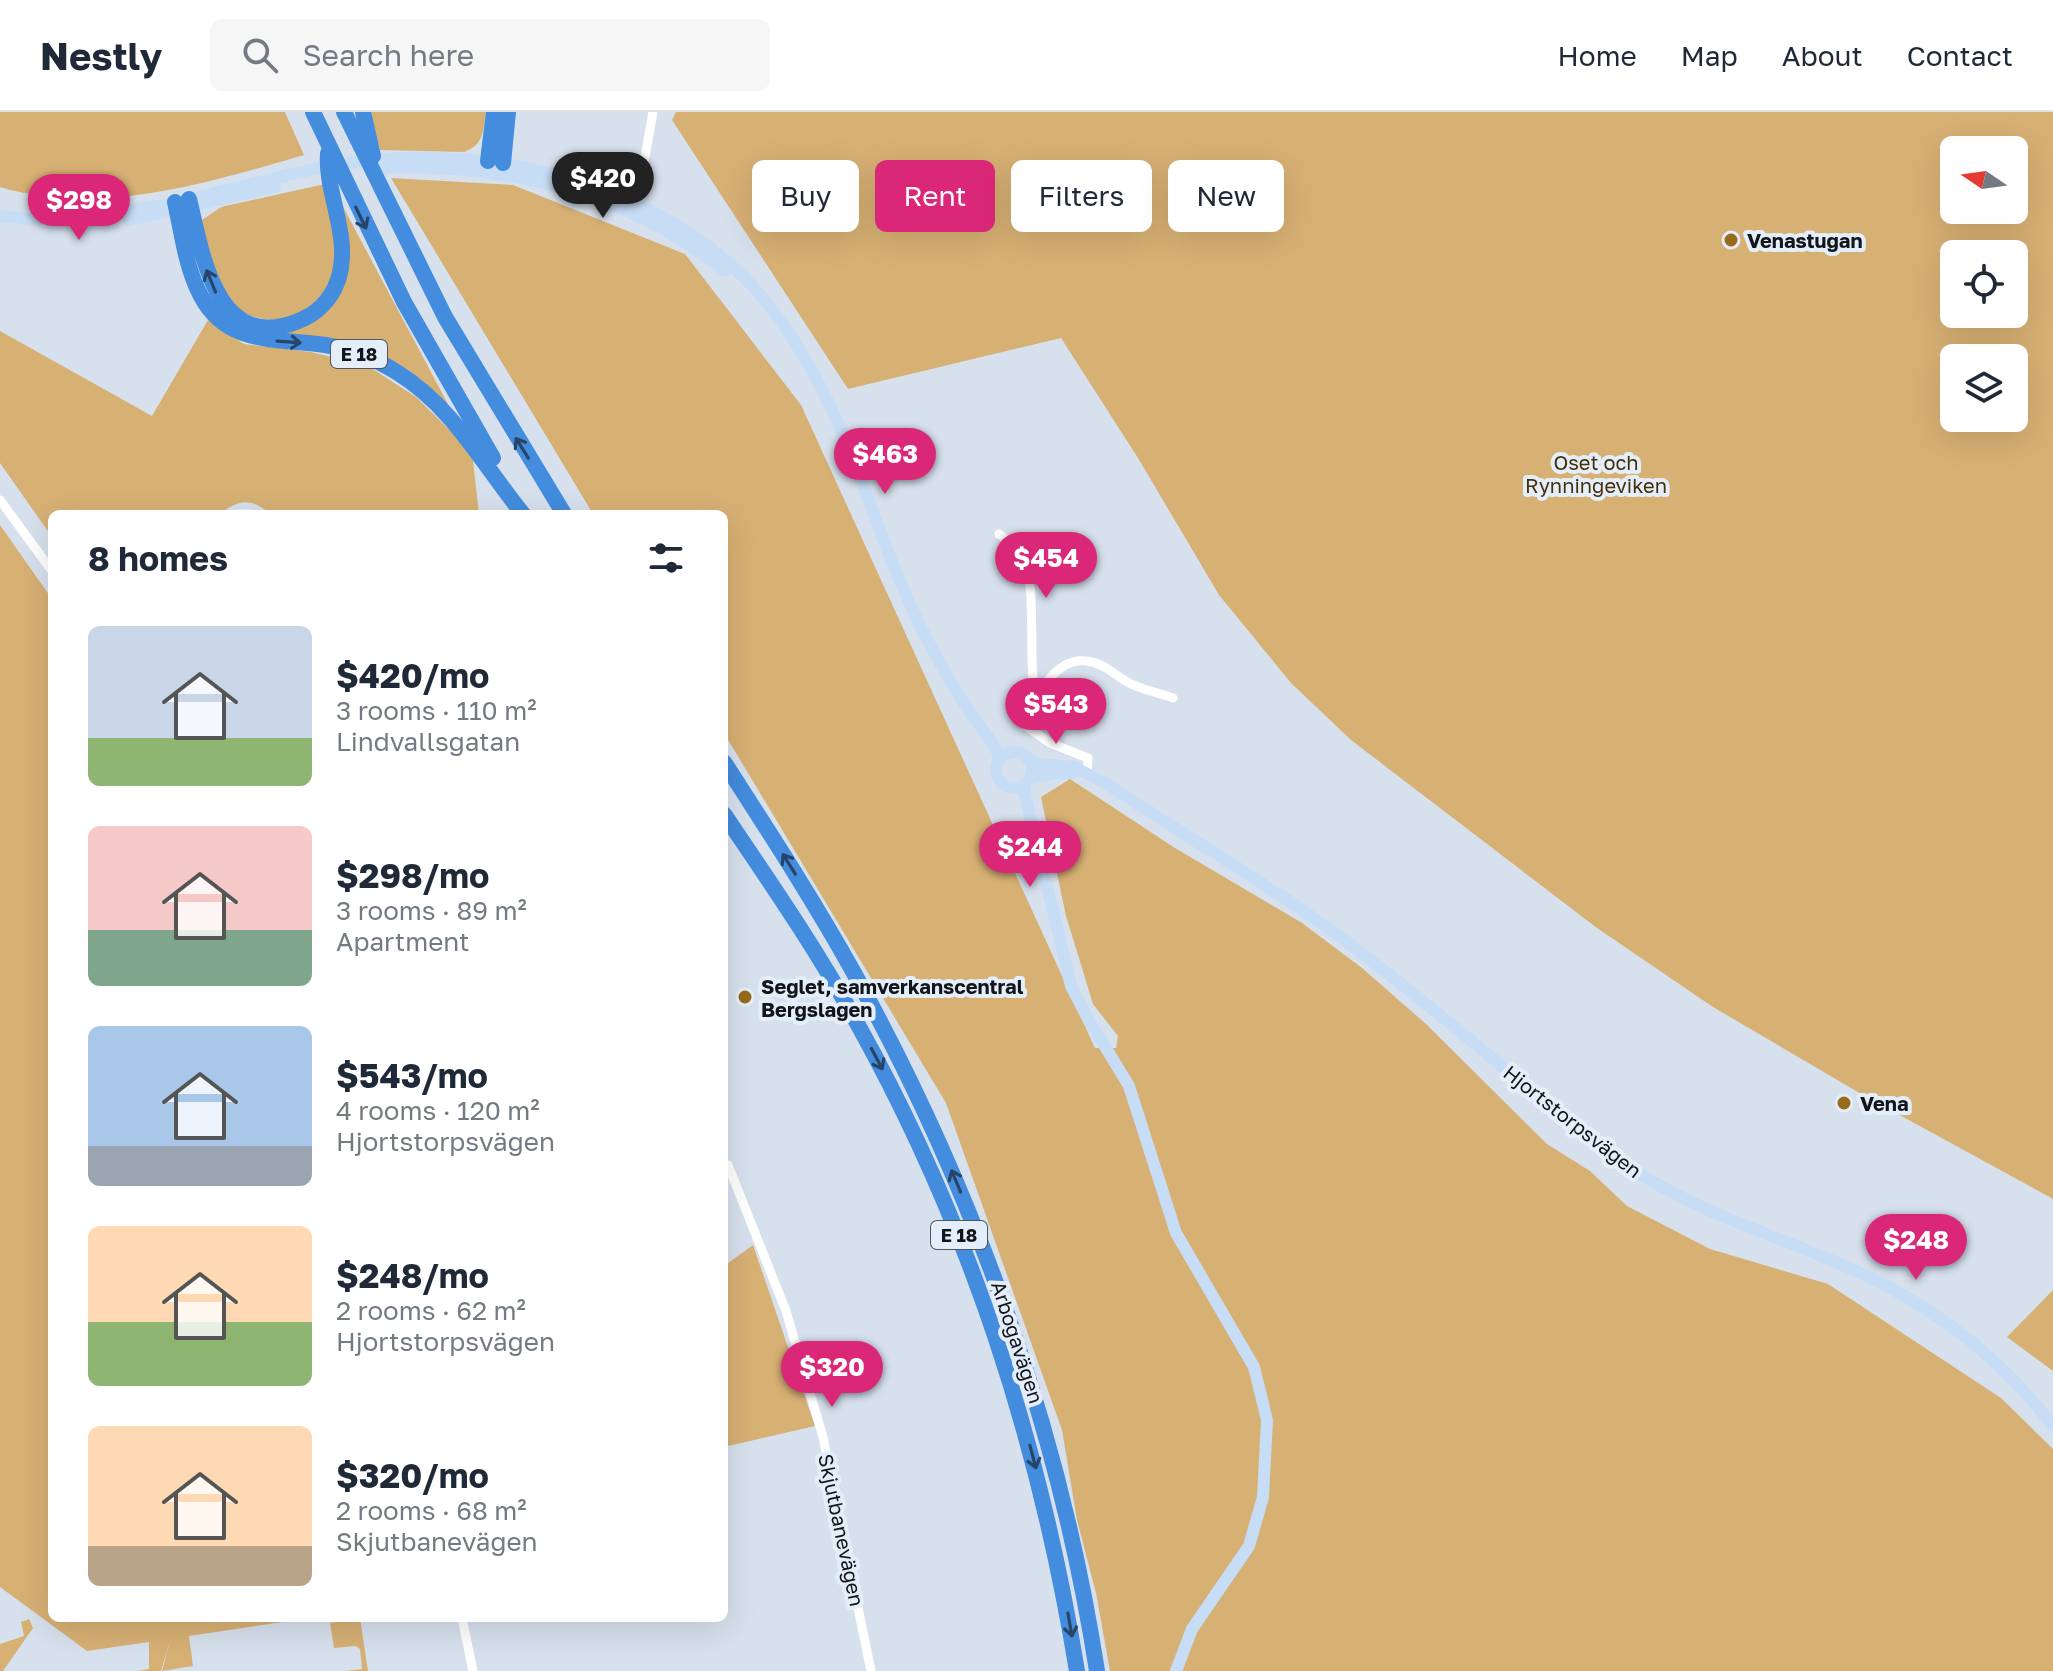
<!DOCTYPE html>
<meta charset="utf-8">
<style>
:root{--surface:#fff;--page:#f6f6f7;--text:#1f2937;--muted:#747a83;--line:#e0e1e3;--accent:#db2777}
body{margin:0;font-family:"Golos Text",sans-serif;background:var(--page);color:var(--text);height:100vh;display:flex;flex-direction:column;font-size:30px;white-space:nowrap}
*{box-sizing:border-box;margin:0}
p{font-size:26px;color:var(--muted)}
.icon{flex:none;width:44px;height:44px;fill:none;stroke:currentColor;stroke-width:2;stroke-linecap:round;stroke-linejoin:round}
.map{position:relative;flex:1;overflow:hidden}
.side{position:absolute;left:48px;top:398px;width:680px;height:1112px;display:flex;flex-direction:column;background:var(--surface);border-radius:12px;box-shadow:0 8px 32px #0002}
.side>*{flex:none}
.banner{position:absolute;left:752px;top:48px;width:760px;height:72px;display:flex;gap:16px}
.needle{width:52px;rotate:283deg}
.buttons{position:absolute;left:1940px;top:24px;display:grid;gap:16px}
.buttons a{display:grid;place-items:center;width:88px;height:88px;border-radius:12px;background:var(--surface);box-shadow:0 8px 32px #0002;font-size:40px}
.price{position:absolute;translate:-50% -68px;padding:0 18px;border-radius:28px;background:var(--accent);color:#fff;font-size:26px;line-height:52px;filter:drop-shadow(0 2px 4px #0008)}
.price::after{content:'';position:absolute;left:50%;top:48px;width:24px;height:18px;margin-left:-12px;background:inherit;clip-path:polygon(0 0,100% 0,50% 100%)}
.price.selected{background:#222;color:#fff}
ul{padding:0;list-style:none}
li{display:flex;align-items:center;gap:24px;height:200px;padding:0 40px}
li span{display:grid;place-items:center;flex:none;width:224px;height:160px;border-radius:12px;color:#555}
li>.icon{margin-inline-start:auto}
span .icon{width:96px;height:96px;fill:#fffc;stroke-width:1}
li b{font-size:34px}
h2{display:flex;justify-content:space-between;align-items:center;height:96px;padding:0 40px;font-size:34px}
.chip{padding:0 28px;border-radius:12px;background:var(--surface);box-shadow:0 8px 32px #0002;font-size:28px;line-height:72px}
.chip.selected{background:var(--accent);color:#fff}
header{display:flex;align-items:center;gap:48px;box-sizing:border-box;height:112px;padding:0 40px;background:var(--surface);border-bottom:2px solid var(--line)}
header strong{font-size:38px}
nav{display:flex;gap:44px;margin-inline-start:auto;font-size:28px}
.search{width:560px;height:72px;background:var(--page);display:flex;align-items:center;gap:20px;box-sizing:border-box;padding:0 28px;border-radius:12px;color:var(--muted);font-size:30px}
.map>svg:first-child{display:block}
</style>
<header>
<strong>Nestly</strong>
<div class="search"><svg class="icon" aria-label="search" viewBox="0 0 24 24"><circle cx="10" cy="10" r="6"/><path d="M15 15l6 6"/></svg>Search here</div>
<nav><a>Home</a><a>Map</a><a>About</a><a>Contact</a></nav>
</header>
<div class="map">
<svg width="2053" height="1559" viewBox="0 0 2053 1559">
<rect width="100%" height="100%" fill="#d7e1ed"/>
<!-- green -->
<path fill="#d7b074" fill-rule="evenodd" d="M0,0h285l19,43c-97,28 -203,62 -304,32z
M370,0h116c-3,19 -2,33 -22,40l-84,-2z
M676,0h1377v1087l-190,-104 -150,-88 -116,-79 -246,-188 -60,-57 -72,-88 -81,-137 -77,-120 -213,51 -176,-269zM1954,38h60v60h-60zM1954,142h60v60h-60zM1954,246h60v60h-60z
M391,66l122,7 172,69 116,151 294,643h21l2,-12 -25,-32 -27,-88 -25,-119 29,-18 105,69 127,75 60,45 64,56 121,120 43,27 37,35 83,43 118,35 173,114 52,51v222h-943l-14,-78 -19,-73 -15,-90 -116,-327 -222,-370v-219h-131z
M325,72c5,28 17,63 8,91 -14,45 -76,62 -107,22 -12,-14 -19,-50 -25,-69l1,-8 19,-13z
M341,91l108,203 -41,-35 -141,-37 73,-45z
M208,208l36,24 67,8 57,14 48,31 56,55 7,62h-208c-21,-16 -30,-15 -52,0h-167v23l-52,-74v-132l152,85z
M0,413l52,74v1019h257l-120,18 4,30 -31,5 9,-33 -10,33h-23l11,-2v-27l-62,9 -87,-64z
M753,1133l62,181 -91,21v-181z
M2053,1178v81l-46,-34z
M360,1506l8,53h-22l16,-2 -2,-20 -4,-3 -22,2 -4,-25z
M29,1507l4,9 -30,43h-3v-27l24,-8 -3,-14z"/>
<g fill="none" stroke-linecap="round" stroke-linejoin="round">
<!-- street -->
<path stroke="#fff" stroke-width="9" d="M617,85l13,-10 10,-18
M633,94l7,-21 13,-73
M0,388l52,71
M238,402h12
M999,422c6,5 15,10 20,16 21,25 7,111 17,147
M1087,662l1,-16 -38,-15 -24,-17c7,-26 27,-68 60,-65 18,1 30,16 45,23 13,6 28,9 42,14
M724,1055l4,-2 58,146 37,126 48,234
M462,1506l11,53"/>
<!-- secondary -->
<path stroke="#c7dcf5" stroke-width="12" d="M375,56c126,-6 250,23 350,103
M0,104l35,4
M30,108c53,-4 104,-8 155,-20 72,-16 144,-40 218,-42 114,-4 240,29 327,106 36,32 67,77 89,120 36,67 56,142 87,211 15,36 35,71 55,104 12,20 31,38 39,60
M129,108l146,-33
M996 658a18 18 0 1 1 36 0a18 18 0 1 1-36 0Z
M1027,646l12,6 35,3 33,17c85,57 176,108 257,171 58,44 113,91 170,137 36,30 71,60 111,85 70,43 152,65 226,101 71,35 134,85 182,148
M1029,667l26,-6h18
M1025,672v11l46,191 16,31 42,69 47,147 78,134 13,53 -4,77 -14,49 -57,83 -16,42"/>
<!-- highway -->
<path stroke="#438cde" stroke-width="16" d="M313,0l91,190 89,156
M344,0l101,205 119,197
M363,0l10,44
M488,49l6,-49
M503,51l5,-51
M189,87c13,53 26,153 107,123 20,-7 35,-22 42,-42 14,-44 -13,-85 -10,-127
M175,90c7,31 11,67 26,94 26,50 77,42 124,49 26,4 51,14 73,28 55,34 85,92 125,141
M724,650c45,70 90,139 130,211 120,217 205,453 243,698
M724,702c46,68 93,136 133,209 114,205 182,417 220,648"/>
</g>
<!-- one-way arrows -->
<defs><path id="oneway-shaft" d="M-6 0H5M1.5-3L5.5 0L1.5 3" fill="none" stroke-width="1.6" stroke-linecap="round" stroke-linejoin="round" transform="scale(2)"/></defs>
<g stroke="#264568">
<use href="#oneway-shaft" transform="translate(361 106) rotate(64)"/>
<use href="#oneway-shaft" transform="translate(211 169) rotate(-112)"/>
<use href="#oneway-shaft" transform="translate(289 230) rotate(4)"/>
<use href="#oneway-shaft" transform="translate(522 336) rotate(-122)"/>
<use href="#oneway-shaft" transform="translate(789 752) rotate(-122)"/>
<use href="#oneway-shaft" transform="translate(877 947) rotate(62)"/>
<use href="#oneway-shaft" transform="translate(956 1069) rotate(-113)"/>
<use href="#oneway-shaft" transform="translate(1033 1345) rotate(75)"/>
<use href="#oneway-shaft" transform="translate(1070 1513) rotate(80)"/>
</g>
<!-- markers -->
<g fill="#976b19" stroke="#e4eefa" stroke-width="3">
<circle cx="1731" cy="128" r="8"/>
<circle cx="745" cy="885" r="8"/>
<circle cx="1844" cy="991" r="8"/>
</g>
<g text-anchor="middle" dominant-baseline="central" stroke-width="8" stroke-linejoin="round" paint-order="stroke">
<!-- shield labels -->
<g fill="#e4eefa" stroke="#51565c" stroke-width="2">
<rect x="331" y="228" width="56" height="28" rx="6"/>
<rect x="931" y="1109" width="56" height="28" rx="6"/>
</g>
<g font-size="18" font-weight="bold" fill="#121519">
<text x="359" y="242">E 18</text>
<text x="959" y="1123">E 18</text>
</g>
<!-- poi labels -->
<g font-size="20" font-weight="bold" fill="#121519" stroke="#e4eefa" text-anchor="start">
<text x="1747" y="128">Venastugan</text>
<text x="761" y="874">Seglet, samverkanscentral<tspan x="761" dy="23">Bergslagen</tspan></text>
<text x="1860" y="991">Vena</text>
</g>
<!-- park labels -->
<g font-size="20" fill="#463005" stroke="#e4eefa">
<text x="1596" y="350">Oset och<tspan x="1596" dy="23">Rynningeviken</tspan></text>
</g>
<!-- street labels -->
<g font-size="20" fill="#121519" stroke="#e4eefa">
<text transform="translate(1573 1009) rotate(38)">Hjortstorpsvägen</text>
<text transform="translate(1018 1230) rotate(72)">Arbogavägen</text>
<text transform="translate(842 1418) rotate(78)">Skjutbanevägen</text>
</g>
</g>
</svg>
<div class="buttons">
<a><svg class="needle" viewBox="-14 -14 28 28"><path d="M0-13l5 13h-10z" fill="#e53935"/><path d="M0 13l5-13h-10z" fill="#747a83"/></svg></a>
<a><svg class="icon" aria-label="locate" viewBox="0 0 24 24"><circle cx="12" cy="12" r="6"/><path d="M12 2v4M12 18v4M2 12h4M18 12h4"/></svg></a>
<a><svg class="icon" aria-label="layers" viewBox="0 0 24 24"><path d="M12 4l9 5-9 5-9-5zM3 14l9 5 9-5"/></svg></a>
</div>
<b class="price selected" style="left:603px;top:108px">$420</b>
<b class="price" style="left:79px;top:130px">$298</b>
<b class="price" style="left:885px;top:384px">$463</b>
<b class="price" style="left:1046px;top:488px">$454</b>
<b class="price" style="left:1056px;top:634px">$543</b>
<b class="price" style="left:1030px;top:777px">$244</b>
<b class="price" style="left:1916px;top:1170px">$248</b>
<b class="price" style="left:832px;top:1297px">$320</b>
<div class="banner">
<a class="chip">Buy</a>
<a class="chip selected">Rent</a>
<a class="chip">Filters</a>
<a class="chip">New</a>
</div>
<section class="side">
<h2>8 homes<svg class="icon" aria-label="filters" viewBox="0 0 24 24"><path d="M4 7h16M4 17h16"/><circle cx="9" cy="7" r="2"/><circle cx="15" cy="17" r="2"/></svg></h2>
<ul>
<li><span style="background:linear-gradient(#c9d6e8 70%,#8fb573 0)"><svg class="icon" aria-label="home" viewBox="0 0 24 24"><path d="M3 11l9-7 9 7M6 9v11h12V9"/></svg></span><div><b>$420/mo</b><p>3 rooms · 110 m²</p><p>Lindvallsgatan</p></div></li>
<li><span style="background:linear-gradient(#f6c9c9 65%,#7fa58c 0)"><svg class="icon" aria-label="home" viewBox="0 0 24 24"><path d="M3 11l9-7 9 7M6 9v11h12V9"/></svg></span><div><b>$298/mo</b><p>3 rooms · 89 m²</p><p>Apartment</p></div></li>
<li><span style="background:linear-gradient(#a9c7e8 75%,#9aa5b1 0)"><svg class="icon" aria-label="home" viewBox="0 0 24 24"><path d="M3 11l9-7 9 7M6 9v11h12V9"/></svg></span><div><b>$543/mo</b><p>4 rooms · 120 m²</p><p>Hjortstorpsvägen</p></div></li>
<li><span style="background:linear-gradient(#ffd9b3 60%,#8fb573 0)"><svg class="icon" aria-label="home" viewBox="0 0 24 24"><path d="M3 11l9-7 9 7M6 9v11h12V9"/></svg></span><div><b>$248/mo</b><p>2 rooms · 62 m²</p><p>Hjortstorpsvägen</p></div></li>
<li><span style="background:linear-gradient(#ffd9b3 75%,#b9a48a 0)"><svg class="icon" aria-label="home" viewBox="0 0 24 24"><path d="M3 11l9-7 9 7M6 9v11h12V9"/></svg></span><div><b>$320/mo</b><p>2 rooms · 68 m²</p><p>Skjutbanevägen</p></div></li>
</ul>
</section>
</div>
